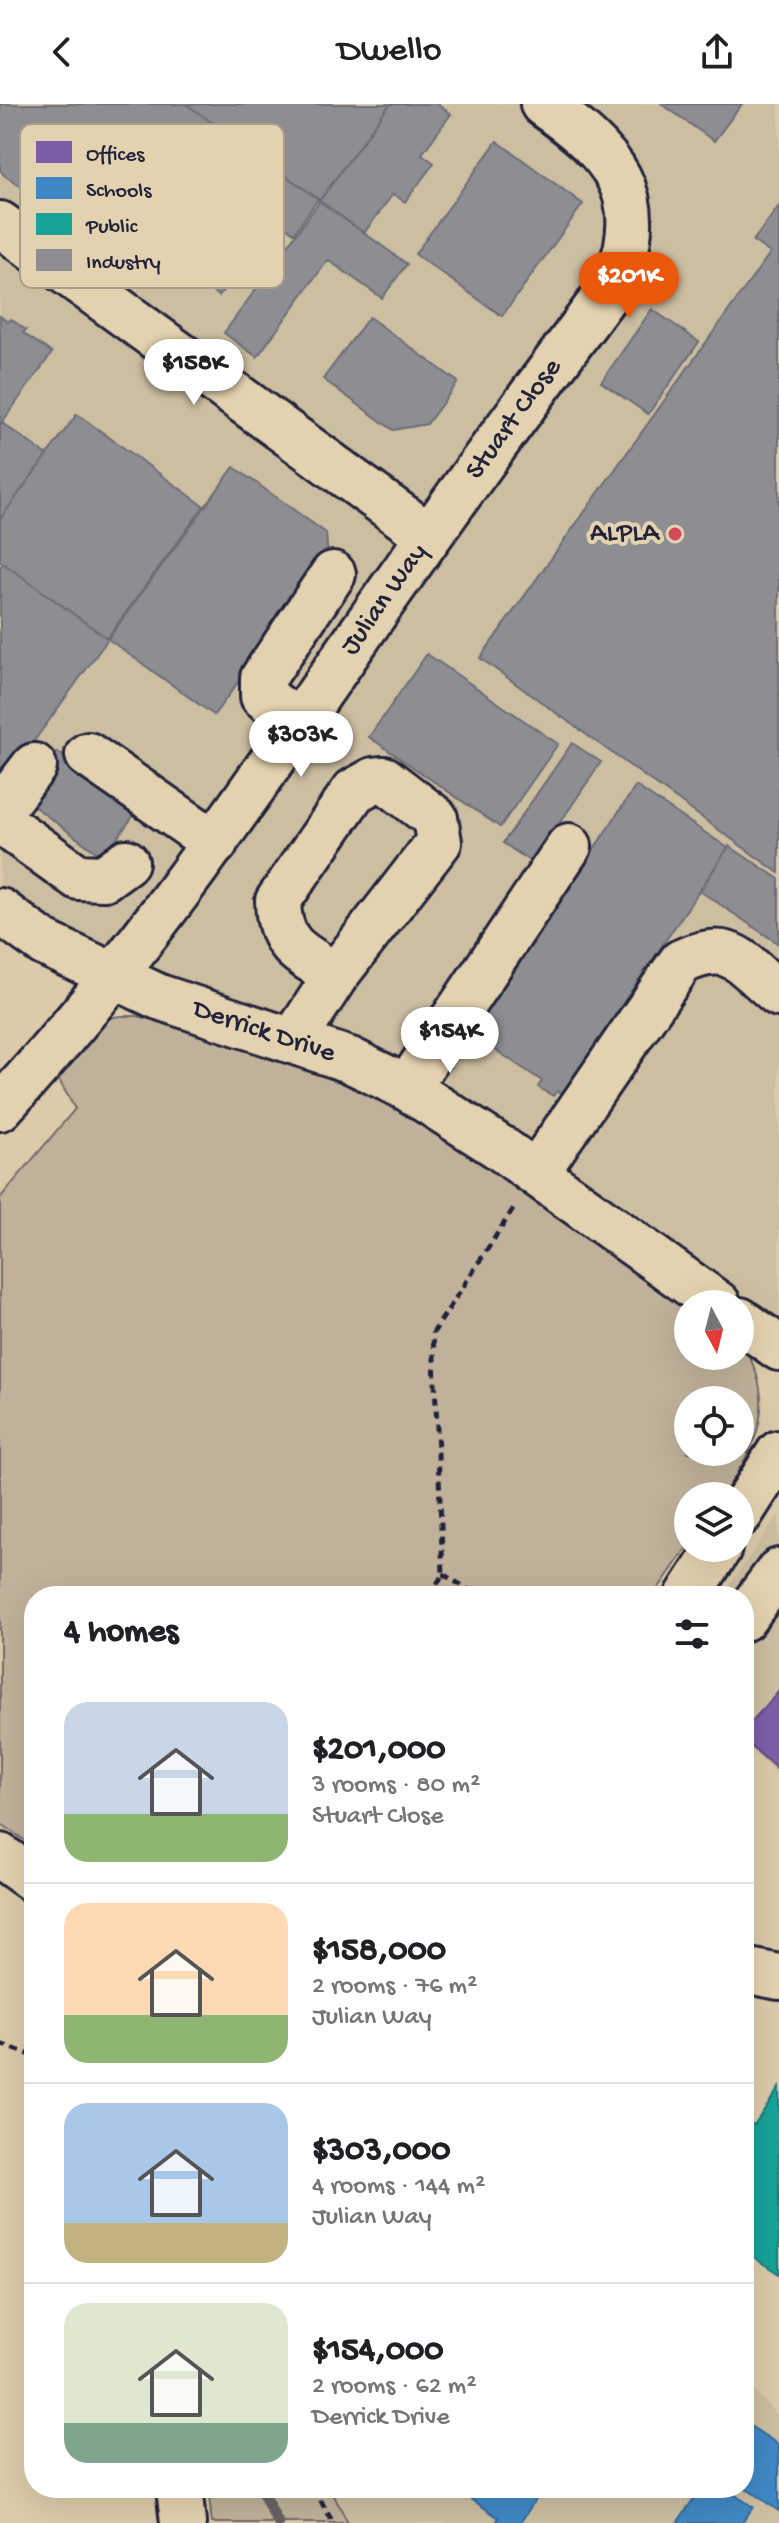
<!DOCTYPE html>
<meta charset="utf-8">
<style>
:root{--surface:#fff;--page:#f2f2f2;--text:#202124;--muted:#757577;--line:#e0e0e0;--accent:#ea580c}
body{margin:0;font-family:"Gochi Hand",sans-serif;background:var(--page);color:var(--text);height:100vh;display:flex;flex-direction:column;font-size:30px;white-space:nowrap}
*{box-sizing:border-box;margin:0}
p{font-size:26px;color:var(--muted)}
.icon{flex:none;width:44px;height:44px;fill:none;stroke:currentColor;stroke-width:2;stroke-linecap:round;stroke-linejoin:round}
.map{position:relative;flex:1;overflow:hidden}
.side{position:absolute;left:24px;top:1482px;width:730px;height:912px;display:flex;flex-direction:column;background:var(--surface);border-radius:32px;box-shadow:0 8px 32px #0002}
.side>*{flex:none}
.needle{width:52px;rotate:173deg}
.fabs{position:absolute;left:674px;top:1186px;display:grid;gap:16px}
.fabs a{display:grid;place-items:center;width:80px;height:80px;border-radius:50%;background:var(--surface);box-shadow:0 8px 32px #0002;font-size:40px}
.price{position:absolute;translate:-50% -68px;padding:0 18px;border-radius:28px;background:#fff;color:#222;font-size:26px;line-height:52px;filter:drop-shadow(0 2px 4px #0008)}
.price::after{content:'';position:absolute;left:50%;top:48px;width:24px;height:18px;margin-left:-12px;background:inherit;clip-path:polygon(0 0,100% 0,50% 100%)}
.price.selected{background:var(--accent);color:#fff}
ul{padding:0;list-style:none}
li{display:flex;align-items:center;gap:24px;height:200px;padding:0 40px}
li+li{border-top:2px solid var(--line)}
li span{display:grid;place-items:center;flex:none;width:224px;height:160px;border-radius:24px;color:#555}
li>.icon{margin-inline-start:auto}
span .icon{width:96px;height:96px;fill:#fffc;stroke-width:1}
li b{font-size:34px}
h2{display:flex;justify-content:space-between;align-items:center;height:96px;padding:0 40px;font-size:34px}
header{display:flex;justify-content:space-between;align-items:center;height:104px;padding:0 40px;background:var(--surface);font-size:36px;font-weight:600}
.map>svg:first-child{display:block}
</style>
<header><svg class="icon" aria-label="back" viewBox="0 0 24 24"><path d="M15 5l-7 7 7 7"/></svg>Dwello<svg class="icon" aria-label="share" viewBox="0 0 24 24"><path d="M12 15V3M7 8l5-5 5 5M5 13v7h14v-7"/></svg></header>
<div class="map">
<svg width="779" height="2419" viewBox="0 0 779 2419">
<rect width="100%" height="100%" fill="#dbcbaa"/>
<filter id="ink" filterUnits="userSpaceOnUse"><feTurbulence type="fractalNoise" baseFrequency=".0125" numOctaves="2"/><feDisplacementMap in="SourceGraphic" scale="16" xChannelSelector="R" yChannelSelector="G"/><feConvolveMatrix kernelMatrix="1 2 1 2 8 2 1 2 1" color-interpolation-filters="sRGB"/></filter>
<g filter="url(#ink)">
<!-- built -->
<path fill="#ccbea1" d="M0,0h779v1237l-779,-432z
M779,1410v261l-35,-31v-148h-22z
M744,2276l35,37v106h-431l-18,-35h414z"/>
<!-- green -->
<path fill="#c0b29a" stroke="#716a6a" stroke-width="2" fill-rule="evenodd" d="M120,912h17l148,35 128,60 275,193v52h52v-15c39,58 19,103 -18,155h-34v50l-35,50h-619v251l-34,-24v-625l75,-89 -21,-38 49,-52zM688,1296h52v52h-52z
M208,2384h122l18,35h-136z"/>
<!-- offices -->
<path fill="#7b5ea7" stroke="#604c87" stroke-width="2" d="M779,1587v80l-35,-31v-10z"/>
<!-- schools -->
<path fill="#3f88c5" stroke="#36699c" stroke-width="2" d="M744,2318l35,23v66l-35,-24z
M455,2384h88l-23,35h-25l4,-5z
M701,2384h24l28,19 -11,16h-65z"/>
<!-- public -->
<path fill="#17a398" stroke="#1a7c7c" stroke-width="2" d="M779,1984v186l-35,-23v-133l10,7z"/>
<!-- industry -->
<path fill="#8d8d92" stroke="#6d6d78" stroke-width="2" d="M0,0h186l132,95 -24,34 -87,-63 -23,31 68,49 -33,46 -68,-49 14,-19 -44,-26 3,-4 -89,-65 -12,16 35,25 -7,9 -11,-7 -11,16 -25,-17 -4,-5z
M186,0h204l-70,96z
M390,0h48l13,10 -29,40 12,9 -29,39 -12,-8 -29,39 -45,-32z
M662,0h80l-28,37z
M497,37l86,63 -81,112 -87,-62z
M320,97l87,63 -25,34 -54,-38 -71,97 -33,-24z
M779,102v667l-299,-215 290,-405 -17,-12z
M652,205l47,33 -51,72 -47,-32z
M0,212l8,6 3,-3 15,11 -3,3 29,20 -52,72z
M369,213l89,65 -31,42 -34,6 -70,-51z
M77,310l127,92 -97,132 -107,-77v-42z
M2,319l45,32 -47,64v-94z
M234,363l92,66 2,26 -114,156 -106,-76z
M3,459l105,76 -108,149v-221z
M427,550l131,90 -58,83 -131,-90z
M572,639l29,19 -68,101 -30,-20z
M58,648l79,59 -34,46 -79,-58z
M636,682l92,62 -166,246 -5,-3 -4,5 -15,-9 4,-6 -51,-34 -4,5 -20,-13z
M729,742l50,33v65l-79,-53z"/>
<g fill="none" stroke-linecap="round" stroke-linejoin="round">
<!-- stream -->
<path stroke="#686265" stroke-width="11" d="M260,2384l18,35"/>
<defs>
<g id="minor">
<path d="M0,120l429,312"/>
<path d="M299,619l-36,-27v-18l70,-104"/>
<path d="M88,651l127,88"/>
<path d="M0,706l34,-44"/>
<path d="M0,717l78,56 26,1 22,-16"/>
<path id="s1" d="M0,807l44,32 115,54 191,63 57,28 92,59 219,157"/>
<path d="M294,936l42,-65 103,-133 -4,-24 -51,-39 -10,1 -20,11 -76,110c1,46 22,52 58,74"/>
<path d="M407,984l162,-242"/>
<path id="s2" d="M0,1004c139,-149 254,-321 370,-488 80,-115 163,-227 246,-339 36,-88 -5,-129 -73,-177"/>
<path d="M536,1069l145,-211c51,-24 60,1 98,32"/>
<path d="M740,1216l39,28"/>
<path d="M740,1410l39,-61"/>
<path d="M688,1492l31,-48"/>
<path d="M744,1514l35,-47"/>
<path d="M0,1752l34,24"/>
<path d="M744,1866l35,7"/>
<path d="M179,2384l4,35"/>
</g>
</defs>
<!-- minor casing -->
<use href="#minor" stroke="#22223b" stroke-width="50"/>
<!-- path -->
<path stroke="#22223b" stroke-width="5" stroke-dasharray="8 6" stroke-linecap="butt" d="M443,1470l36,22
M430,1492l13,-22 -10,-241 81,-125
M0,1940l34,12
M314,2384l19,35"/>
<!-- minor -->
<use href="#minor" stroke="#e3d2af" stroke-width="44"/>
</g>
</g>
<!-- markers -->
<circle fill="#d1495b" stroke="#e3d2af" stroke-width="3" cx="675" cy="430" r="8"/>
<g text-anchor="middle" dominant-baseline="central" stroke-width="8" stroke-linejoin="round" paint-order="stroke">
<!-- street labels -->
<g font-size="28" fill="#22223b" stroke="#e3d2af">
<text stroke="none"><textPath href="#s2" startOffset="860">Stuart Close</textPath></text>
<text stroke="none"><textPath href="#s2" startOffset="638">Julian Way</textPath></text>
<text stroke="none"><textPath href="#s1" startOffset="292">Derrick Drive</textPath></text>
</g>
<!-- poi labels -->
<g font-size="28" fill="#22223b" stroke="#e3d2af" text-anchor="end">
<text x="659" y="430">ALPLA</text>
</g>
</g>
<!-- legend -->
<rect x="20" y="20" width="264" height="164" rx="12" fill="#e3d2af" stroke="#a99d8c" stroke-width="2"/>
<rect x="36" y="37" width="36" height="22" fill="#7b5ea7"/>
<rect x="36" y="73" width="36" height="22" fill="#3f88c5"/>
<rect x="36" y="109" width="36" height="22" fill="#17a398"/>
<rect x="36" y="145" width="36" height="22" fill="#8d8d92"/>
<g font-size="22" fill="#22223b">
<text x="86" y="56">Offices</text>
<text x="86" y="92">Schools</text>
<text x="86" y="128">Public</text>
<text x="86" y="164">Industry</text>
</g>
</svg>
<div class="fabs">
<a><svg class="needle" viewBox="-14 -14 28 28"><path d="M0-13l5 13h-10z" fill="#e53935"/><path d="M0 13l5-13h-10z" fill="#757577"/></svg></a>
<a><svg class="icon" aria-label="locate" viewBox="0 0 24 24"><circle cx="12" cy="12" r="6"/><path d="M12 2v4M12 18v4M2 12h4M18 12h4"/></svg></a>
<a><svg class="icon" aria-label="layers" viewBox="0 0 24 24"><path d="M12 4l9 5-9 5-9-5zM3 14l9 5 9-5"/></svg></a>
</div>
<b class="price selected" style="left:629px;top:216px">$201K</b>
<b class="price" style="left:194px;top:303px">$158K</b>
<b class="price" style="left:301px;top:675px">$303K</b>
<b class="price" style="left:450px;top:971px">$154K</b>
<section class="side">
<h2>4 homes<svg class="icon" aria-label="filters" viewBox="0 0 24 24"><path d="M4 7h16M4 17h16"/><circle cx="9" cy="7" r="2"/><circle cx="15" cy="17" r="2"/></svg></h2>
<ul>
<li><span style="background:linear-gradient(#c9d6e8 70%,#8fb573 0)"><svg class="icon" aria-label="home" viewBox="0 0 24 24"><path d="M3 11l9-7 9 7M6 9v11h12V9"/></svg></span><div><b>$201,000</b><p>3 rooms · 80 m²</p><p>Stuart Close</p></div></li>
<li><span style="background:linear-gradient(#ffd9b3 70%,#8fb573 0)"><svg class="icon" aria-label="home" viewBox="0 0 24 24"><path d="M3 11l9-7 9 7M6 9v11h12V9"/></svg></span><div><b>$158,000</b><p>2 rooms · 76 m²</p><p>Julian Way</p></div></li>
<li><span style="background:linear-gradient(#a9c7e8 75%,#c2b280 0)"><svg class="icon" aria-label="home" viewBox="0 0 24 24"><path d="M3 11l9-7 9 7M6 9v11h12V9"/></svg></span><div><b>$303,000</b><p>4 rooms · 144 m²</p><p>Julian Way</p></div></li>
<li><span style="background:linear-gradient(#dfe7d0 75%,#7fa58c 0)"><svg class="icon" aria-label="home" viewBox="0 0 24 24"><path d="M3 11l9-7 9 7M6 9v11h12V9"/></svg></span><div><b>$154,000</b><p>2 rooms · 62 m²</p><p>Derrick Drive</p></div></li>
</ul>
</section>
</div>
